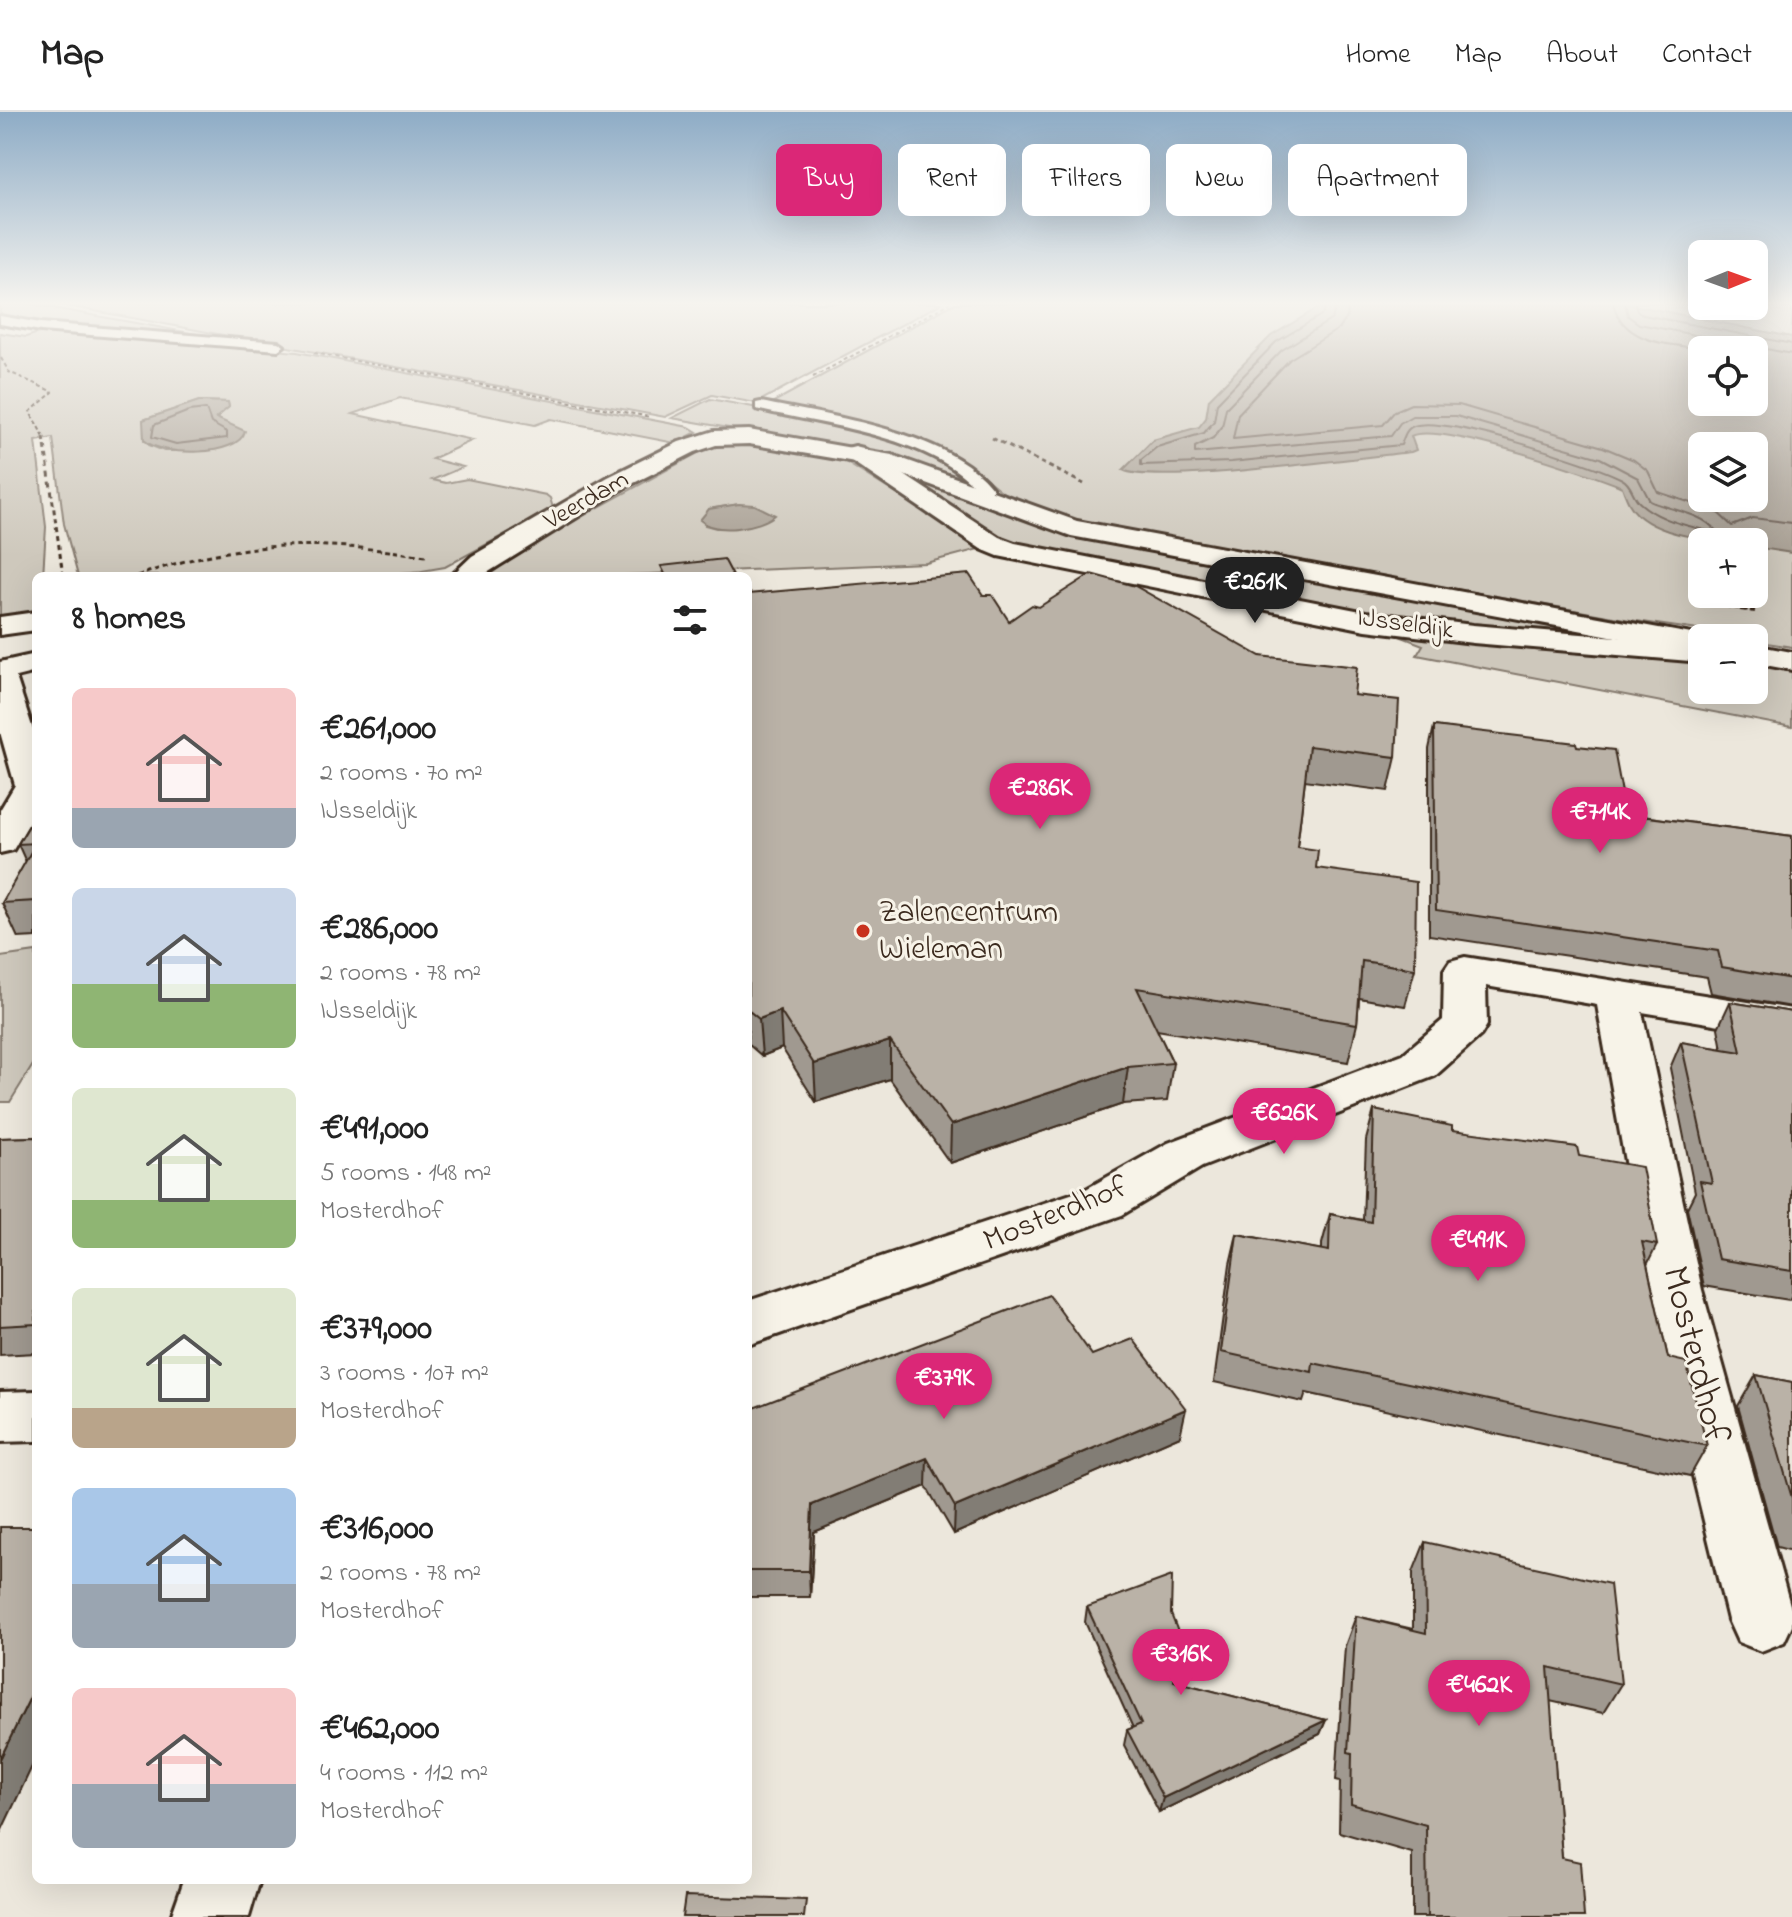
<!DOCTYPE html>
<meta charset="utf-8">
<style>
:root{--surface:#fff;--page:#f2f2f2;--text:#222;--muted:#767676;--line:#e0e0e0;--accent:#db2777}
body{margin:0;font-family:"Indie Flower",sans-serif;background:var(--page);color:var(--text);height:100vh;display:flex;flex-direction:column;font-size:30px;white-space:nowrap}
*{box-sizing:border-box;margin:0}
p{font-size:26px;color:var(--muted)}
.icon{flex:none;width:44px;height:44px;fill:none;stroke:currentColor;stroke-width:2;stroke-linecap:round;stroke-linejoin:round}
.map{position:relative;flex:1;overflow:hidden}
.sheet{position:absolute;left:32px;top:460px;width:720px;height:1312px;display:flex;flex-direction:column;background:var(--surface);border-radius:12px;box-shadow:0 8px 32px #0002}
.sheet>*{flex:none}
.banner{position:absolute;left:776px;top:32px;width:760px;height:72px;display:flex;gap:16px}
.needle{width:52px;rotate:89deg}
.fabs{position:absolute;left:1688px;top:128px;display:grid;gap:16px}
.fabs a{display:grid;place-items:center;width:80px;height:80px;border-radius:12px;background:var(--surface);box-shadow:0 8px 32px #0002;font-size:40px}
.price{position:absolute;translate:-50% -68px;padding:0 18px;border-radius:28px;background:var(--accent);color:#fff;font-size:26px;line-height:52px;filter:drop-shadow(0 2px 4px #0008)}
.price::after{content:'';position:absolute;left:50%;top:48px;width:24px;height:18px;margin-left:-12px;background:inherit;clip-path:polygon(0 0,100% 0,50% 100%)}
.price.on{background:#222;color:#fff}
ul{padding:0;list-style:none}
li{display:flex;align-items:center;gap:24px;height:200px;padding:0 40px}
li span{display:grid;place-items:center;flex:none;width:224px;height:160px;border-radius:12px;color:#555}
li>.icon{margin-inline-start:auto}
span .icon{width:96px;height:96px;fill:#fffc;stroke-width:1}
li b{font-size:34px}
h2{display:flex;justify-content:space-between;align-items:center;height:96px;padding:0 40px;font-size:34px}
.chip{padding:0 28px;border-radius:12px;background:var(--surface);box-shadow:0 8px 32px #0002;font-size:28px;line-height:72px}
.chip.on{background:var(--accent);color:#fff}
header{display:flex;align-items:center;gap:48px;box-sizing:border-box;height:112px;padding:0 40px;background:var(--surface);border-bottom:2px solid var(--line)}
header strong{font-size:38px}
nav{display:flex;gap:44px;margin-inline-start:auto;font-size:28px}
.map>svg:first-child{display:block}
</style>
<header>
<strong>Map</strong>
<nav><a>Home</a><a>Map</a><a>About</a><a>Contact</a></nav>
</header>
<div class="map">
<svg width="1792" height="1805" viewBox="0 0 1792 1805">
<rect width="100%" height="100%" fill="#ece7dc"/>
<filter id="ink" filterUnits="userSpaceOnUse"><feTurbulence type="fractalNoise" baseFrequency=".0125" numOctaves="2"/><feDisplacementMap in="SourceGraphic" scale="16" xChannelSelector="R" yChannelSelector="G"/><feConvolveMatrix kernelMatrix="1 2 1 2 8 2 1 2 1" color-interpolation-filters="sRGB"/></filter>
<g filter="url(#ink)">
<!-- green -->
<path fill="#cec8bc" stroke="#84796d" stroke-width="2" fill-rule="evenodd" d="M0,191h25l216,39 -188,-17 -53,-8z
M68,191h874l-186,100 -44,-8 -47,22 -603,-112z
M955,191h747v3h52v-3h38v344l-38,-6v-3l-118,-17 -565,-100 -56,-19 -36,-29 -34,-19 -177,-49zM1702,238h52v52h-52zM1702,334h52v52h-52zM1702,430h52v52h-52z
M51,217l246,23 392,75 8,5 -22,11 -124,-24 -16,6 -135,-27 -47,16 120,26 -41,19 31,8 -31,13 14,3 21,-4 79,16 4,3 3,10 -108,59 -23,4 -54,5h-290l-14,-52 -11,-86 -17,3 10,86 -3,49h-7v37l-36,6v-286l26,4zM199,289l29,1 1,5 -10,6v7l-24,31h-31l-15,-6 -6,-25z
M710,287c49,9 228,39 252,78l-69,-20 -221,-39z
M738,329l104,19 133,83 4,6 -53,14 -327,13h-111l36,-28 192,-105zM739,392l9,21 -32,3 -11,-3 4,-16z
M880,353l172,64 614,115 -255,-20 -365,-70 -45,-14z
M1376,515l326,32v31h52v-25l38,5v57l-375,-72 6,-10z
M36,840v108l-26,42h-10v-145z"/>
<!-- water -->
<path fill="#a89f93" stroke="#7c7064" stroke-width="2" fill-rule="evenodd" d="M1326,191h297l169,34v216l-38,-6v-5c-34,0 -90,-4 -116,-27 -9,-8 -12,-18 -16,-28 -33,-14 -184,-65 -211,-51l5,14 -5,2c-47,5 -258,34 -288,18l30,-30 46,-13 7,-9 3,-19 62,-63zM1702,238h52v52h-52zM1702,334h52v52h-52z
M199,289l29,1 1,5 -13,11 29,13c-6,26 -84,26 -101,9l-1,-20z
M739,392l16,1 20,10c-15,13 -59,20 -75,5l9,-11z"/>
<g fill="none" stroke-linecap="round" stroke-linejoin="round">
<!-- shore -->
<path stroke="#67594d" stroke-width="2" d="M1327,191l-4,11 -47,28 -59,61 -3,18 -10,12 -47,14 -16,13v5l90,-3 170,-17c3,-8 5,-17 13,-19 30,-11 177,37 208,53 10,5 10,17 18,24 19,17 43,21 67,28l5,11
M1337,191l-5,16 -50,31 -56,58 -4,19 -9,11 -18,9v6l196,-17 9,-13 12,-7h44l144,42 38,20 12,23c24,11 63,12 72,41
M1349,191l-2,14 -7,11 -50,31 -52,55 -5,25 150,-14 12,-14 16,-7 48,1 144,42 31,13 14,11 10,21 58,19 16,15 21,-8 39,5
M1613,191c11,44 62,41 99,47
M1625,191l3,13 11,8 153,30
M1635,191l2,8 6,4 149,29
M206,297l5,14 16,9v6l-51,6 -24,-7 2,-12 35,-14z"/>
<defs>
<path id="lane" d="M0,204l41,7 237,19 6,4 -6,4 -237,-19 -41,-7z
M761,290c68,14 188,29 232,87l-7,9h-12l-2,-3 5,-6c-48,-54 -154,-64 -221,-80v-6z"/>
<path id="street" d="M855,334l8,2 136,89 16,6 351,69 107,13 229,19v18l-229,-19 -107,-13 -368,-74 -17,-7 -134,-91 -4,-5 4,-5z
M36,542v18l-20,5 20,62v72l-23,39 -13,3v-43l15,-25 -15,-53v-70z
M1465,845l327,52v28l-150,-25 60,278 90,322v13l-8,17 -23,9 -23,-9 -10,-22 -80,-330 -51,-285 -111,-19 1,39 -6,10 -46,41 -233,91 -80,48 -374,130v-44l338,-112 82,-46 235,-89 40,-34 1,-50 6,-9z
M36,1279v50l-36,1v-50z"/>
<path id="secondary" d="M749,318l143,25 185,66 636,117h-11v15l-631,-117 -192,-70 -130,-22 -33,1 -21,7 -69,35 -144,89h-31l21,-20 136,-79 71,-35 35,-11z
M36,500v18l-36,5v-18z
M1754,533l38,7v18l-38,-7z
M184,1768h76l-11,37h-78z"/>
</defs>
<!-- lane casing -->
<use href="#lane" stroke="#3b2a1e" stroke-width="6"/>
<!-- street casing -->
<use href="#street" stroke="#3b2a1e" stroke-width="6"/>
<!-- secondary casing -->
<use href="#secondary" stroke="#3b2a1e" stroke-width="6"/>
<!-- path-far2 -->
<path stroke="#3b2a1e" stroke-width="2" stroke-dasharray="4 3" stroke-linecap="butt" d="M314,241l336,64
M1,246l8,14 44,20 -23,20 15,27
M813,265l137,-74"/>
<!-- path-far1 -->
<path stroke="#3b2a1e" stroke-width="3" stroke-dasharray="5 4" stroke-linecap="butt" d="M44,325l19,139
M992,326l92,46
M137,464c104,-37 181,-36 289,-20
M1725,494l27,5"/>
<!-- path -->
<path stroke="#3b2a1e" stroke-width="4" stroke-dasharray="6 4" stroke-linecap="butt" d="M1740,497l15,2"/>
<!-- lane -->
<use href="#lane" fill="#f7f3e8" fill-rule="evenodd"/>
<!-- street -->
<use href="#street" fill="#f7f3e8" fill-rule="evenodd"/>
<!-- secondary -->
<use href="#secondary" fill="#f7f3e8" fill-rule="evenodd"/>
</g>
<!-- wall -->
<path fill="#a09990" stroke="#3b2a1e" stroke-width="2" d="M748,482l235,1 26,26 251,35 94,39 42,62 -8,34 -83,-11 -8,67 19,21 99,101 -10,37 -46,-8 -2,26 -9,38 -191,-32 16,33 -6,38 -44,3 -173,59 -60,-84 -74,23 -34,-54 -20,8 -14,-12z
M1434,614l143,20 49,68 166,22v171l-81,-14 -4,-16 -278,-42v-186z
M36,702v123l-18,1 -16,-35 24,-41 -8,-18z
M1730,890l62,10v283l-3,5 -85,-14 -17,-78 8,-16 -25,-124 11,-26 41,7 -4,-21z
M1374,998l78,20 127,26 78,89 -10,20 21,93 39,88 -17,30 -384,-83 -3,9 -89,-20 16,-118 7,-30 85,16v-6l8,-30 33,6 3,-80z
M36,1025v216l-36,2v-217z
M1092,1243l88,81 -226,98 -28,-48 -112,46 -4,65h-62v-187z
M1756,1263l36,7v169l-15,-4 -39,-141z
M1425,1430l196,142 -18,29 -53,-12 12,157 22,59h-172v-64l-73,-21 1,-51 -4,-1 9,-134 11,-30 57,13v-57z
M1087,1495l84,7 3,67 152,39 -6,14 -161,78 -35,-67 3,-15 6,-2 -48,-106z"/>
<!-- shaded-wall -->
<path fill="#827d75" stroke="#3b2a1e" stroke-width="2" d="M780,899l2,37 -20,8 -3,-37z
M890,929v38l-74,23 -2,-38z
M1128,955l-5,37 -173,59 1,-38z
M1186,1297l-6,27 -226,98 1,-27z
M927,1346l-1,28 -112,46 -4,65 -1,-26 3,-66z
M36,1573v73l-36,76v-75z
M1326,1608l-6,14 -161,78 4,-14z"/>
<!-- building -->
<path fill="#bab2a7" stroke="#3b2a1e" stroke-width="2" d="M724,447l9,17h-67l-5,-10z
M969,462l14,21h9l17,26 23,-16 7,2 52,-33 44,12 125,70 97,11 -3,28 45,5 -3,57 -87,-11 -12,101 21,3 -2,18 100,14 -1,87 -53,-8 -5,63 -220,-36 36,75 -45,4 -177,58 -61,-84 -76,23 -34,-53 -21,8 -11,-9v-416z
M1434,614l142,17 1,3 37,4 12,64 166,22v143l-70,-12 -4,-16 -282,-41z
M36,702v87l-34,2 34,-60 -18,1z
M1730,890l62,10v259l-74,-12 -18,-78 12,2 -31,-141 60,10z
M1374,998l78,16v4l125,17 2,9 63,11 15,78 -15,-3 26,116 18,4 21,84 -394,-83 -1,9 -91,-20 16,-118 92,17 1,-37 41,8z
M36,1025v187l-36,2v-188z
M1049,1183l43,60 41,-16 53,70 -231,98 -28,-49 -115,47 -3,66h-61v-161z
M1756,1263l36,7v116z
M36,1413v160l-36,74v-232h35z
M1425,1430l185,42 11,100 -73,-17 14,191 18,4 4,55h-157l-1,-92 -75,-21 1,-51 -4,-1 8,-136 70,17z
M1172,1464l-1,38 9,23 -6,44 152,39 -163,78 -36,-68 14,-6 -54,-117z
M685,1784l121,4 -2,17h-122z"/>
</g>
<!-- sky -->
<linearGradient id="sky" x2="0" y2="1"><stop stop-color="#8eacc6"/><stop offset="0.43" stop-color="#f6f4ef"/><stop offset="1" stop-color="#f6f4ef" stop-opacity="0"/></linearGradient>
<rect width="1792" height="444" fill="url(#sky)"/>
<!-- markers -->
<circle fill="#c8321e" stroke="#f7f3e8" stroke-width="3" cx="863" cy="819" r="8"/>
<g text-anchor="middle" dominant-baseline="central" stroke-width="6" stroke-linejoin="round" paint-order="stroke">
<!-- far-street labels -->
<g font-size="26" fill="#3b2a1e" stroke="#f7f3e8">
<text transform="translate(587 389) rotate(-30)">Veerdam</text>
<text transform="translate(1405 513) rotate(8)">IJsseldijk</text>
</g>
<!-- poi labels -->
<g font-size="32" fill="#3b2a1e" stroke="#f7f3e8" text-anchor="start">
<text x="879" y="801">Zalencentrum<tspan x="879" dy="37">Wieleman</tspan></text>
</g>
<!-- street labels -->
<g font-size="32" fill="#3b2a1e" stroke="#f7f3e8">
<text transform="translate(1056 1103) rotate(-22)">Mosterdhof</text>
</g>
<!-- near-street labels -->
<g font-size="38" fill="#3b2a1e" stroke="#f7f3e8">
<text transform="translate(1694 1243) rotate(76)">Mosterdhof</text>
</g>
</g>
</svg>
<div class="fabs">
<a><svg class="needle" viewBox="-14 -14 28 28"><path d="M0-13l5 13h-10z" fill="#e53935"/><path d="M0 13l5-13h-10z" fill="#767676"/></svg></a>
<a><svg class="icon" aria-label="locate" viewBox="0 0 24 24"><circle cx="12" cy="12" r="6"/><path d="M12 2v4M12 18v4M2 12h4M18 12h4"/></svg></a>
<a><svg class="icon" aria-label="layers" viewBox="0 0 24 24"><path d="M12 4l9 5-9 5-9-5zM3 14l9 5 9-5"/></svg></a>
<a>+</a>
<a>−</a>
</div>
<b class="price on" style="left:1255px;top:513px">€261K</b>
<b class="price" style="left:1040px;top:719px">€286K</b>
<b class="price" style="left:1600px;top:743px">€714K</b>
<b class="price" style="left:1284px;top:1044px">€626K</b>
<b class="price" style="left:1478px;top:1171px">€491K</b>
<b class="price" style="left:944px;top:1309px">€379K</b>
<b class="price" style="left:1181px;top:1585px">€316K</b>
<b class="price" style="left:1479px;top:1616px">€462K</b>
<div class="banner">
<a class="chip on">Buy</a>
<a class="chip">Rent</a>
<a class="chip">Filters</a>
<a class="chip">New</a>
<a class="chip">Apartment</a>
</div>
<section class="sheet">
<h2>8 homes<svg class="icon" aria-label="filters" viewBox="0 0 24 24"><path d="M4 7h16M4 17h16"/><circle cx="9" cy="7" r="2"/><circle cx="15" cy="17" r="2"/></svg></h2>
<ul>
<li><span style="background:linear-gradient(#f6c9c9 75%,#9aa5b1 0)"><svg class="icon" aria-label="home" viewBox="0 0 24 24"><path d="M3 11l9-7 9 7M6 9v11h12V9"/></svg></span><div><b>€261,000</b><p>2 rooms · 70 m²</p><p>IJsseldijk</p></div></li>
<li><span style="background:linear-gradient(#c9d6e8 60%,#8fb573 0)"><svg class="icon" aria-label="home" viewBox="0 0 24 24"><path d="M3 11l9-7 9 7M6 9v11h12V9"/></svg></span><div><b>€286,000</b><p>2 rooms · 78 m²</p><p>IJsseldijk</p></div></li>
<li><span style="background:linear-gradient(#dfe7d0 70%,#8fb573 0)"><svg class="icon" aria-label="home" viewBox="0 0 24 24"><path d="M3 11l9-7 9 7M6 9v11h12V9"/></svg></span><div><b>€491,000</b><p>5 rooms · 148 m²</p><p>Mosterdhof</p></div></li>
<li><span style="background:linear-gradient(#dfe7d0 75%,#b9a48a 0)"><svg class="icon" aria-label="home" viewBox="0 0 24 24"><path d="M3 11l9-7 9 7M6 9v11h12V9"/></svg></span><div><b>€379,000</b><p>3 rooms · 107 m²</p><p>Mosterdhof</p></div></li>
<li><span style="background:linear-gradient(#a9c7e8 60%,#9aa5b1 0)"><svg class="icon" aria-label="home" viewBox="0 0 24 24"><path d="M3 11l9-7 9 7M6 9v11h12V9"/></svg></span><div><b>€316,000</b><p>2 rooms · 78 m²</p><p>Mosterdhof</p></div></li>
<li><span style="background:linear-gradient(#f6c9c9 60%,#9aa5b1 0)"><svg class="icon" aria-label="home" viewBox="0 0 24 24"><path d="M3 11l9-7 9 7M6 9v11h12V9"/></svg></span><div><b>€462,000</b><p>4 rooms · 112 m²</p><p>Mosterdhof</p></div></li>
</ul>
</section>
</div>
